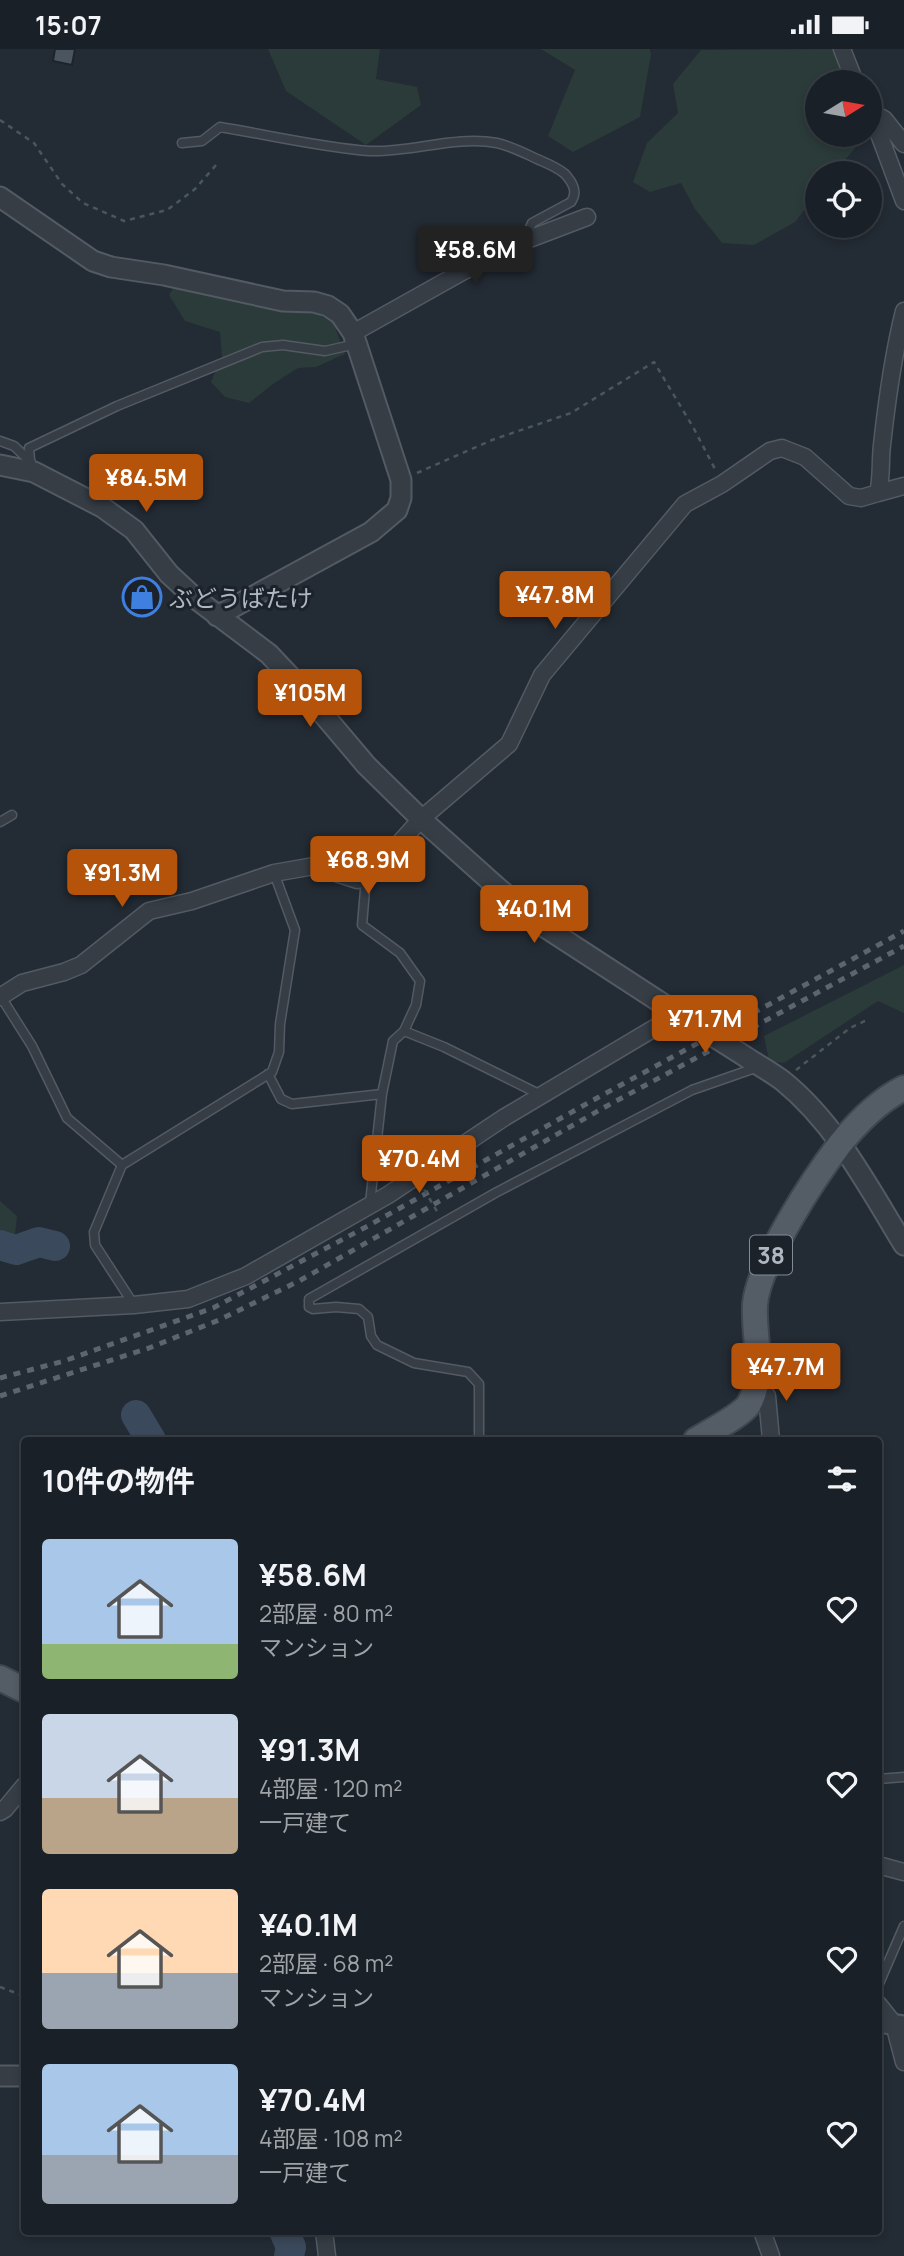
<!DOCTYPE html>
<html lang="ja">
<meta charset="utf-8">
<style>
:root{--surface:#1a2027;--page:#23282f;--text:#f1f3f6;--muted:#9fa3a7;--line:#383e44;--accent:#b45309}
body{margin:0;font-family:Manrope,"Noto Sans JP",sans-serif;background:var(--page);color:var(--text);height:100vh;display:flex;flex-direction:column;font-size:26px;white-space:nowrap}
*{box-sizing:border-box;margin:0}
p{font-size:23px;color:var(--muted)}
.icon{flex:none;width:38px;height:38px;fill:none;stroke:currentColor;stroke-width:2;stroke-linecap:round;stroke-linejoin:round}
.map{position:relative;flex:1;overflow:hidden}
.details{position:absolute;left:21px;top:1388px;width:861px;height:798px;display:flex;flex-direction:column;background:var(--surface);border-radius:7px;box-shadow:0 4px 10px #0003,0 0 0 2px var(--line)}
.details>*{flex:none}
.needle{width:46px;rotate:79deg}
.buttons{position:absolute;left:805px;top:21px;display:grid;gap:14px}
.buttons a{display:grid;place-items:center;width:77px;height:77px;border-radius:50%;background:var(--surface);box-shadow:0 4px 10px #0003,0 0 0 2px var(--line);font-size:35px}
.price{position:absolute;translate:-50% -60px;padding:0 16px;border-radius:7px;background:var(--accent);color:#fff;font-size:23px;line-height:46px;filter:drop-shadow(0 2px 4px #0008)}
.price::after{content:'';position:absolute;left:50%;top:42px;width:21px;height:16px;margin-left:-10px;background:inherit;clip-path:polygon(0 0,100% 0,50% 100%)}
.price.selected{background:#222;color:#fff}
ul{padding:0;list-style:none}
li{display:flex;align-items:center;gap:21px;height:175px;padding:0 21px}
li span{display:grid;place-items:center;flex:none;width:196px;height:140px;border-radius:7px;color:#555}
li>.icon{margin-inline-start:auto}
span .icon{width:84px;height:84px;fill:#fffc;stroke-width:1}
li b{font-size:30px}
h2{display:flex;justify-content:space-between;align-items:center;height:84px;padding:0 21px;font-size:30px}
.status{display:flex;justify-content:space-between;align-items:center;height:49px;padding:0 35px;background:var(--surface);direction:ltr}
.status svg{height:19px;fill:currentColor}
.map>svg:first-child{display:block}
</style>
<div class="status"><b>15:07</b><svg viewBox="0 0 49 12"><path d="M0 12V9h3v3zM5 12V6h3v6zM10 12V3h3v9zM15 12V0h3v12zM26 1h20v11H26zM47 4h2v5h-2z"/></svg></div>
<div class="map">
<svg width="904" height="2207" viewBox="0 0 904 2207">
<rect width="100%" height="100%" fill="#232b34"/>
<!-- green -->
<path fill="#2b3b3a" d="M268,0h112l-4,30 41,8 4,18 -55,40 -80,-54z
M541,0h109l1,5 -11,63 -67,35 -25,-16 27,-66z
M838,0l11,33h-32v53h49l-32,38h-17v21l-22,28 -41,23 -32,-2 -27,-34 -14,-26 -31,9 -17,-10 14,-39 31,-30 -5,-29 28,-34z
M175,237l105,25h31l22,11 12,32 -29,13 -18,1 -25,16 -24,19 -24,-6 -14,-15 11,-25 -2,-25 -35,-11 -16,-26z
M904,916v48l-26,-12 -94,62 -15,-2 -5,-25z
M0,1152l17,15 -2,18 -5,7 -10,2z"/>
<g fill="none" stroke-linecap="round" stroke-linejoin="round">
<!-- river -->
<path stroke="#3a495b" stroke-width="30" d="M0,1196l16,5 23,-8 16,4
M136,1366l15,25
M284,2182l7,16 -2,9"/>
</g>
<!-- building -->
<path fill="#4b5560" stroke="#1d242c" stroke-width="2" d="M55,0h20l-3,16 -19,-4z"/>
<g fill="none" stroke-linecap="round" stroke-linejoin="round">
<defs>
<path id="service" d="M182,94l20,-2 18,-14c49,8 99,20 149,24 41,2 87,-16 128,-8 14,3 27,10 40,16 9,4 20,8 28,15 8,9 13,18 6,28l-39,21 -7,16
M0,392l14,5 17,16
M30,411l-1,-12 88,-42 145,-59 21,-2 42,6 31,-7
M0,773l12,-7
M366,829l-4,47 38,28 20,28 -4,24 -12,26 -11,10 -11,53 -12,109
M1,948l31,49 35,72 55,47
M404,982l40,16 97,48
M268,1025l13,25 11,5 90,-10
M134,1256l-39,-60 -1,-13 28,-67 150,-93 7,-20 1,-28 15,-94 -21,-57
M479,1391v-56l-11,-12 -54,-9 -37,-18 -6,-9 -3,-19 -9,-8 -23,-2 -23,2 -4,-2v-8l188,-107 195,-102 66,-23
M878,1730l26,-2
M878,1937l26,-60"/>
<path id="minor" d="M842,0l13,33
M870,61l34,91
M871,63l13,7 20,25
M353,284l109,-61 62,-31 63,-24
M878,444l26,-7
M0,948l22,-14 42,-11 17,-7 68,-54 43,-10 82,-28 40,-7 43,14 12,-3 52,-58 88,-75 33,-69 143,-171 37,-20 48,-33 12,-3 23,9 44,39 12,2 17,-5c4,-16 2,-31 4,-48 5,-46 11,-90 22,-134
M0,1263l134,-7 54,-6 58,-23 142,-81 117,-78 173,-103
M756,1334l11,13 4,44
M0,1763l5,-3 19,-23
M878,1816l26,7
M878,1955l16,20 10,38
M324,2182l3,25
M762,2182l9,25"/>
<path id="tertiary" d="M0,148l93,64 18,6 53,8 119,26 31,1 14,4 12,8 13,19 48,147v18l-4,12 -26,22 -154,84
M0,416l34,7 68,35 32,23 35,44 27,25 73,55 32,34 65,77 55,54 76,68 43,37 146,95
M746,1008c12,8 25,15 37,24 53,43 86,107 121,164
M878,1973l26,4
M0,2027h24"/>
<path id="primary" d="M696,1391c13,-8 46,-25 53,-36 17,-31 4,-67 6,-100 4,-42 59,-126 85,-160 17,-21 40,-44 64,-56
M0,1629l24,12"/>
</defs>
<!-- service casing -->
<use href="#service" stroke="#535a63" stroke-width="11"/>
<!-- minor casing -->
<use href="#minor" stroke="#535a63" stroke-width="19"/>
<!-- tertiary casing -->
<use href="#tertiary" stroke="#535a63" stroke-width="23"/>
<!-- primary casing -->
<use href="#primary" stroke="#3f464f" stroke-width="28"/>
<!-- path -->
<path stroke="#48585a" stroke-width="2.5" stroke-dasharray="5 5" stroke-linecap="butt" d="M0,71l34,23 28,41 21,19 41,18 43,-11 28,-21 21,-24
M417,424l75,-33 79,-27 83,-51 39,65 22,42
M796,1021l54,-42 17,-8
M0,1938l24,9"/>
<!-- service -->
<use href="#service" stroke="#363d45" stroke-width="8"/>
<!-- minor -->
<use href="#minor" stroke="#363d45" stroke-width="16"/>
<!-- tertiary -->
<use href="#tertiary" stroke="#363d45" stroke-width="19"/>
<!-- primary -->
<use href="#primary" stroke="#545c65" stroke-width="24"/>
<!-- rail -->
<path stroke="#5c646f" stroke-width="5" stroke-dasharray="7 7" stroke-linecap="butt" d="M0,1329l64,-17 149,-53 153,-81 231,-129 307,-167
M0,1347l149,-48 70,-28 80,-39 306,-174 299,-161"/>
<defs>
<path id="tertiary-bridge" d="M686,970l60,38"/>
</defs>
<!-- tertiary-bridge casing -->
<use href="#tertiary-bridge" stroke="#535a63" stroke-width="23" stroke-linecap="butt"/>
<!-- path-bridge -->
<path stroke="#48585a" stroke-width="2.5" stroke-dasharray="5 5" stroke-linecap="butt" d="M419,1132l19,32"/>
<!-- tertiary-bridge -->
<use href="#tertiary-bridge" stroke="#363d45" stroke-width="19"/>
</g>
<!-- icons -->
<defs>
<symbol id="shop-ring" viewBox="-11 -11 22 22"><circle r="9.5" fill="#1b222a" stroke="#3f7fe0" stroke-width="1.5"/><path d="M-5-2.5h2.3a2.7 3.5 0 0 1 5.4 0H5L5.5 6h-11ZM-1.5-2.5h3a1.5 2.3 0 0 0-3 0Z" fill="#3f7fe0"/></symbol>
</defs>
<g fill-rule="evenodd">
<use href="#shop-ring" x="120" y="526" width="44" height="44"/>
</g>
<g text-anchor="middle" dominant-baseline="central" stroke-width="6" stroke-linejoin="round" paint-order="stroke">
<!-- shield labels -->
<rect fill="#1b222a" stroke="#838a94" stroke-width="2" x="750" y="1186.5" width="42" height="39" rx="5"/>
<g font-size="23" font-weight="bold" fill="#b0b7c2">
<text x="771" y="1206">38</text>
</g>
<!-- poi labels -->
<g font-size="24" fill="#b0b7c2" stroke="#1b222a" text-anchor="start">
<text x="169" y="548">ぶどうばたけ</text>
</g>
</g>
</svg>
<div class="buttons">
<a><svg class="needle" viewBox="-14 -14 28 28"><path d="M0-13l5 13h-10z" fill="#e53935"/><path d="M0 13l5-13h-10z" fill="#9fa3a7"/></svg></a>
<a><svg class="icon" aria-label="locate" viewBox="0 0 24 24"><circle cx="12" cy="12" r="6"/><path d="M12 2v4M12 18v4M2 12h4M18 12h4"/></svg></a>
</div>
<b class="price selected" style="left:475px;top:237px">¥58.6M</b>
<b class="price" style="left:146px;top:465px">¥84.5M</b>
<b class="price" style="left:555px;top:582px">¥47.8M</b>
<b class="price" style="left:310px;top:680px">¥105M</b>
<b class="price" style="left:368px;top:847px">¥68.9M</b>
<b class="price" style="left:122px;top:860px">¥91.3M</b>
<b class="price" style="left:534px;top:896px">¥40.1M</b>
<b class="price" style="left:705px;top:1006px">¥71.7M</b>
<b class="price" style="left:419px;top:1146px">¥70.4M</b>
<b class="price" style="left:786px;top:1354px">¥47.7M</b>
<section class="details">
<h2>10件の物件<svg class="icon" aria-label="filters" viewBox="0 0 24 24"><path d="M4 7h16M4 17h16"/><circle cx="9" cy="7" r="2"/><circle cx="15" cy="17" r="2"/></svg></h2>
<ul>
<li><span style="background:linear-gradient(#a9c7e8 75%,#8fb573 0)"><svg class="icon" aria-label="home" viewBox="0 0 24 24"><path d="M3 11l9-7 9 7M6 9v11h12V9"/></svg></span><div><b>¥58.6M</b><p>2部屋 · 80 m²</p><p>マンション</p></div><svg class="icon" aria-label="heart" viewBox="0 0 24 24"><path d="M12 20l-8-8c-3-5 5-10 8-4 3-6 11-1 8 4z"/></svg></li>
<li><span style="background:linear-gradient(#c9d6e8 60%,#b9a48a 0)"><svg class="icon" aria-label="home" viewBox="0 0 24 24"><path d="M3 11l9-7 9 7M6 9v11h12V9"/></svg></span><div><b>¥91.3M</b><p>4部屋 · 120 m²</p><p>一戸建て</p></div><svg class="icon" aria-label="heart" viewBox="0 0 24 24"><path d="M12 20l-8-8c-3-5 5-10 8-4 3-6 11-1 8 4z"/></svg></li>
<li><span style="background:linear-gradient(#ffd9b3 60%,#9aa5b1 0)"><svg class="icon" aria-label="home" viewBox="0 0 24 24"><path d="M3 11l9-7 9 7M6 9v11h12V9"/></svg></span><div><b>¥40.1M</b><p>2部屋 · 68 m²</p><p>マンション</p></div><svg class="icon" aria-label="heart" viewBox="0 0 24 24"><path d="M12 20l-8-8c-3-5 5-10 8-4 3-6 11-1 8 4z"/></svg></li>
<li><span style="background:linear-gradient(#a9c7e8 65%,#9aa5b1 0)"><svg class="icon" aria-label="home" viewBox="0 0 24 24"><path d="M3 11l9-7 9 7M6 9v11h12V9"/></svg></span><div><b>¥70.4M</b><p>4部屋 · 108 m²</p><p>一戸建て</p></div><svg class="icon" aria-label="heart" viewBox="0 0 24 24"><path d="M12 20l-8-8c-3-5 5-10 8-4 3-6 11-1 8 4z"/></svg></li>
</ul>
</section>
</div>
